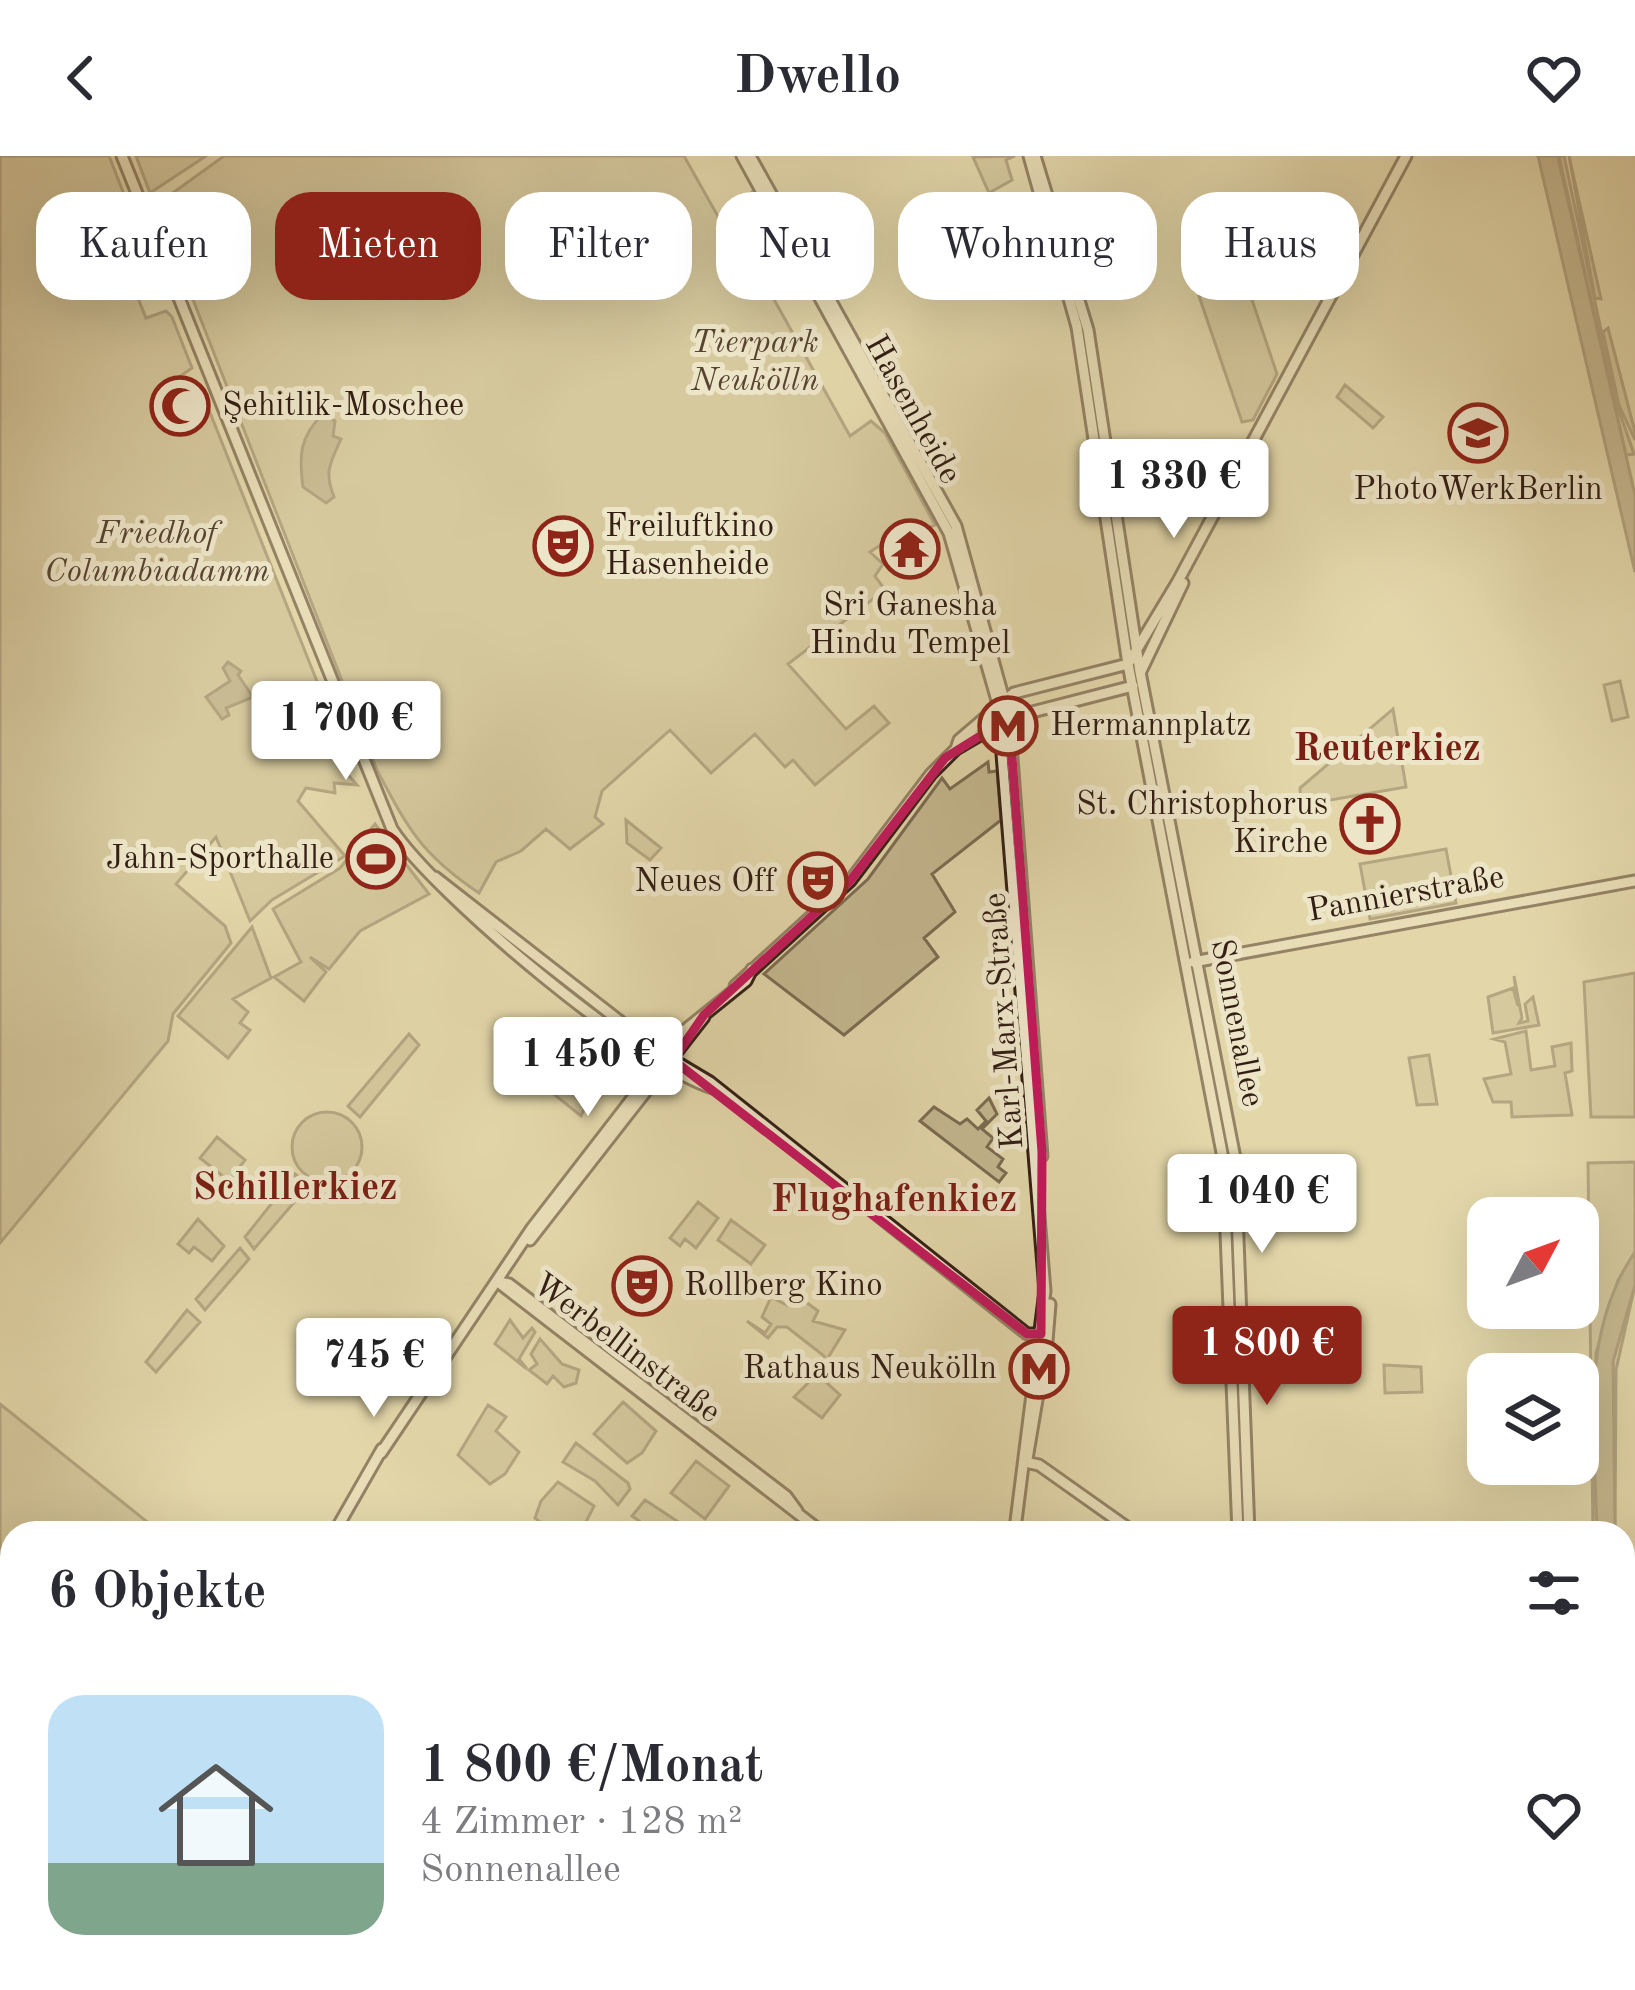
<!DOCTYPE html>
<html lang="de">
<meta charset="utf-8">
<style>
:root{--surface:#fff;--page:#f7f7f7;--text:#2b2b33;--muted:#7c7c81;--accent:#8f2418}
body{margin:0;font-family:"Old Standard TT",serif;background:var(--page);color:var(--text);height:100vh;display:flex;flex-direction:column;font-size:45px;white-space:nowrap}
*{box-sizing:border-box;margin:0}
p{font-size:39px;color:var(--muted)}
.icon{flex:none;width:66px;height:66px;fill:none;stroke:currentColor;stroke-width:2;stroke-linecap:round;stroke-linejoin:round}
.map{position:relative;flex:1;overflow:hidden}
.panel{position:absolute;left:0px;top:1365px;width:1635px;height:471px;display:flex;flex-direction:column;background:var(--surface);border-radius:36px 36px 0 0;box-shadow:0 12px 48px #0002}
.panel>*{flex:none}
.top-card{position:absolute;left:36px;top:36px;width:1563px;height:108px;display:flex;gap:24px}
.needle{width:78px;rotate:49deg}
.fabs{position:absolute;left:1467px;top:1041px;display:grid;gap:24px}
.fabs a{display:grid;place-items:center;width:132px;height:132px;border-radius:24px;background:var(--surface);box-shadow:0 12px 48px #0002;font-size:60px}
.price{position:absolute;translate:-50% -102px;padding:0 27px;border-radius:12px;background:#fff;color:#222;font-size:39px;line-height:78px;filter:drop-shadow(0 3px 6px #0008)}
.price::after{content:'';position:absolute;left:50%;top:72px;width:36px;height:27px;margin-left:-18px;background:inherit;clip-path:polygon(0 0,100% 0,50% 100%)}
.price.selected{background:var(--accent);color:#fff}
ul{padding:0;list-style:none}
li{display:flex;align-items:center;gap:36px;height:300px;padding:0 48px}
li span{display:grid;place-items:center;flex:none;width:336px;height:240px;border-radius:36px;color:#555}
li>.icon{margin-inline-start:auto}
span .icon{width:144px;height:144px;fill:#fffc;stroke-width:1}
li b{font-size:51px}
h2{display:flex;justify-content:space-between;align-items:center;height:144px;padding:0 48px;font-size:51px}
.chip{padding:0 42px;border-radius:36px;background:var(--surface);box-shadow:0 12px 48px #0002;font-size:42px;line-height:108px}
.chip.selected{background:var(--accent);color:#fff}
header{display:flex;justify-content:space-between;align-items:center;height:156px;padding:0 48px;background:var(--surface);font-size:54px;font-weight:600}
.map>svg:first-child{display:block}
</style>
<header><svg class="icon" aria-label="back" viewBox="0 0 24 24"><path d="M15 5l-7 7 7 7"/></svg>Dwello<svg class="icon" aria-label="heart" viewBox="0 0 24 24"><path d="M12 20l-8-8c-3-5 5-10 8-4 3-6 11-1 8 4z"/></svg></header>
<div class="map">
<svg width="1635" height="1834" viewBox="0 0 1635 1834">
<rect width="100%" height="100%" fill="#e3d7aa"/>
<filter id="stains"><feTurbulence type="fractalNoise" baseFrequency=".00167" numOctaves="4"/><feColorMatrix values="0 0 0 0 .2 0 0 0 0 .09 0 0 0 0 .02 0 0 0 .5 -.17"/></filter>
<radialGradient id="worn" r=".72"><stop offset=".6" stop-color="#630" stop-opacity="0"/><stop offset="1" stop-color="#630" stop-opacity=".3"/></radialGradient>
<!-- green -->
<path fill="#c5b890" stroke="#7c6b52" stroke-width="3" d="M0,0h109l44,113 -22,12 15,37 20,-7 6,6 20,51 -33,23 22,32 26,-18 113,284 -9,4 16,41 1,18 29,33 -23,-2 1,10 -29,-5 -8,13 47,55 -73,44 -22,21 -34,-84 -40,47 49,42 6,17 -58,71 -5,27 -168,202z
M136,0h70l-56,37z
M224,0h460l36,64 32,-28 47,86 -28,16 79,142 21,-15 14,12 50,92 -10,4 -10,-7 -45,30 13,12 -8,12 10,14 -97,74 58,65 28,-23 15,17 -74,62 -22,-25 -8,7 -30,-33 -44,39 -41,-43 -68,61 -7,26 8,7 -33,25 -24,-20 -25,22 -25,11 -17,31c-57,-38 -71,-64 -102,-123l-221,-565z
M1015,0l-9,4 6,20 -23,13 -16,-36z
M1559,0h5l53,249 17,49 -8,1z
M1569,0l32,143 -6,-1z
M1240,123l6,3 31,92 -24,46 -11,2 -43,-126z
M1608,172l27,104v8l-16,-35 -16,-73z
M1345,229l38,32 -10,11 -36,-31z
M1620,525l8,36 -16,4 -8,-36z
M1393,553l13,78 -105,18 -1,-17z
M988,606l1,10 8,-1 4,49 -69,54 23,38 -31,26 14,19 -94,78 -80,-61 104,-95 74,-101 8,11z
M626,664l35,28 -11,12 -23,-17z
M375,668l54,70 -69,37 -31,38 -19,-12 16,15 -22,29 -30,-24 27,-15 -28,-53 67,-41 22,-27 7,3 -2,-10z
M1446,693l10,54 -86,16 -10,-55z
M252,771l19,51 -38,21 15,13 -8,11 10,7 -22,28 -50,-42z
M1635,817v144h-44l-7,-135z
M1514,820l8,42 -3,5 9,-2 -3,-17 8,-7 6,28 -46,8 -5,-36 25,-9 5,18z
M1526,875l5,39 24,-4 -3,-19 19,-4 1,28 -7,2 7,42 -60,2 -1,-15h-18l-9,-23 27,-5 -6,-32 -11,-3z
M409,878l10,11 -59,72 -12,-11z
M1429,899l8,49 -20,1 -8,-47z
M565,906l29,26 -13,28 -36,-29z
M989,942l8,16 -15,15 11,9 -6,9 16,12 -5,8 8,6 -7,9 -79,-61 14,-14 26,17 7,-5 11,10 8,-8 -9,-11z
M292 991a35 35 0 1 1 70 0a35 35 0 1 1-70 0Z
M217,981l28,23 -16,21 -29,-23z
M1635,1006v90l-17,28 -22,73 -3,180 -5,-370z
M295,1018l14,11 -55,64 -9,-12z
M698,1046l20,16 -22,30 -11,-9 -5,7 -10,-8z
M198,1063l26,27 -12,15 -18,-14 -5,6 -11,-9z
M731,1064l34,25 -14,19 -33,-24z
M240,1092l9,11 -44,51 -9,-11z
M1635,1129l-19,85 -1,163 -2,-172z
M795,1138l23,17 -5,10 32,9 -22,36 1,-10 -37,-29h-10l-9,11 -21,-17 18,12 6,-9 -9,-7 9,-20 16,8z
M187,1154l13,12 -44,50 -10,-10z
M510,1164l13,18 9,-10 3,4 -16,27 8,10 -32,-25z
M540,1183l22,25 17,6 -3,13 -12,4 -11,-11 -6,8 -18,-14 8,-6 -6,-10z
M1384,1209l37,2 1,25 -37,1z
M817,1218l23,21 -18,23 -28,-21z
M623,1246l33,29 -14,22 -15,10 -33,-29z
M0,1248l161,129h-149v120l-12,-9z
M488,1249l18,12 -10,14 23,21 -14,22 -15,10 -32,-29z
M576,1287l52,40 2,6 -12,16 -23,-24 -32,-19z
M696,1305l33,25 -24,33 -34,-26z
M558,1326l36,24 -13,26 -27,1 -19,-15 6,-17z
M645,1344l35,23 -8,10h-16l-24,-17z
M0,1615l12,10v119l-12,-10z
M626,1824h74l3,10h-49z"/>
<!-- water -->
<path fill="#a79877" stroke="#79674f" stroke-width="3" d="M1538,0h20l1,6 76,333v77z
M323,258l12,7 -2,15 8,3c-11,24 -17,33 -7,58l-8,6 -23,-16c-4,-30 -4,-50 20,-73z
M228,506l13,9 -3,4 15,22 -27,11 3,7 -7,4 -16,-22 24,-16 -7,-13z
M1635,1096v33l-22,76 2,172h-18c-2,-95 -19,-198 38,-281z"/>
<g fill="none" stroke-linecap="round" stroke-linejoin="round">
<defs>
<path id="secondary" d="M122,0l270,673c42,65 252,241 324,260
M742,0l207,377 49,171 47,587 -29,230
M750,0l206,370 53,192 33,438
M1029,0l48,171 51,337 95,494 15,375
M1035,0l53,174 52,342 95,486 14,375
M1141,515l42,-88
M956,593l3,-9 55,-47 114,-29 50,-83 228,-425
M435,721l223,174 52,31 317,252h14
M1193,806l442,-81
M735,830l115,-105 81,-107 25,-25 53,-31 124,-32
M530,1084l174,-223
M498,1126l325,251
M498,1126l11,2 277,212 11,15
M1047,1185l3,-37
M381,1297l151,-225 153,-198 61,-49 6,-12
M1027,1303l16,-95
M1025,1306l14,3 96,68
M334,1377l48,-84
M1623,1430l12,2
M1255,1824v10
M1264,1824v10
M58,1834l5,-10
M791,1834l6,-10"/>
</defs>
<!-- secondary casing -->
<use href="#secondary" stroke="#331e14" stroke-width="15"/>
<!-- secondary -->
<use href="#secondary" stroke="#ede5c8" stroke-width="9"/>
</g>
<!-- marked area -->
<path d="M0 0H1635V1834H0ZM1009,562l33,434 -1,182h-14l-354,-274 31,-45 146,-134 95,-123z" fill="#e3d7aa" fill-opacity=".55" fill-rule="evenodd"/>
<path fill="none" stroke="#c2185b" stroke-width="9" stroke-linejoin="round" d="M1009,562l33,434 -1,182h-14l-354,-274 31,-45 146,-134 95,-123z"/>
<!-- icons -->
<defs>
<symbol id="mosque-ring" viewBox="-11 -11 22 22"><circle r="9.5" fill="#ede5c8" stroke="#8f2418" stroke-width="1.5"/><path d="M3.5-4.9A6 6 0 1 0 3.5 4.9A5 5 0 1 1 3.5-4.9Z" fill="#8f2418"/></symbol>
<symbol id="university-ring" viewBox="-11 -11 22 22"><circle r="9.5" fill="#ede5c8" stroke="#8f2418" stroke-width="1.5"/><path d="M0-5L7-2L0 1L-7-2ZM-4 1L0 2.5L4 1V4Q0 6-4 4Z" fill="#8f2418"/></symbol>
<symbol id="theatre-ring" viewBox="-11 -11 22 22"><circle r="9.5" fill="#ede5c8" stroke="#8f2418" stroke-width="1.5"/><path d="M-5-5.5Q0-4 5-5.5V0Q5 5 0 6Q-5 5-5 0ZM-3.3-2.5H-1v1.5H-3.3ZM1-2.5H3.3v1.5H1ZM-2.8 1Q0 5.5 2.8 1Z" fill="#8f2418"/></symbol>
<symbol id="temple-ring" viewBox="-11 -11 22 22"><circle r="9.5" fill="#ede5c8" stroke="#8f2418" stroke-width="1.5"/><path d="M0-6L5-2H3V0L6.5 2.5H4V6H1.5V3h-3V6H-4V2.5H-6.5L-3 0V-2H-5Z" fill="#8f2418"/></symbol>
<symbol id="metro-ring" viewBox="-11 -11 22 22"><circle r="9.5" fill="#ede5c8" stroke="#8f2418" stroke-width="1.5"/><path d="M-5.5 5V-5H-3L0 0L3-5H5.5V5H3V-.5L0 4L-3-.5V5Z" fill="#8f2418"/></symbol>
<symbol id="church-ring" viewBox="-11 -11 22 22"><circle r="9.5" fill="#ede5c8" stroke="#8f2418" stroke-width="1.5"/><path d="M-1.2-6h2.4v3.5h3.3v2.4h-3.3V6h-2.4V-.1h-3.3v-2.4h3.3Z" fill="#8f2418"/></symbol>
<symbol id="stadium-ring" viewBox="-11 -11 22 22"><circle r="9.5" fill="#ede5c8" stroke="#8f2418" stroke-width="1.5"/><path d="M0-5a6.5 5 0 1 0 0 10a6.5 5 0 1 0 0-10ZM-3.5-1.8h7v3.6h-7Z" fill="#8f2418"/></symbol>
</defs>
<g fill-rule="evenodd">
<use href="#mosque-ring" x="147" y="217" width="66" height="66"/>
<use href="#university-ring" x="1445" y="244" width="66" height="66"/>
<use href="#theatre-ring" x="530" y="357" width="66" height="66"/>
<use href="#temple-ring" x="877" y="360" width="66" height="66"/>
<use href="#metro-ring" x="975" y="537" width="66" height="66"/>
<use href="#church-ring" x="1337" y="635" width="66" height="66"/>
<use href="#stadium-ring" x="343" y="670" width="66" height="66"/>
<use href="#theatre-ring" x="785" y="693" width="66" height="66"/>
<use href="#theatre-ring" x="609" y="1097" width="66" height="66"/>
<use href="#metro-ring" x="1006" y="1180" width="66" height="66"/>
</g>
<g text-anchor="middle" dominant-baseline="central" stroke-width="10" stroke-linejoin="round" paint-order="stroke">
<!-- park labels -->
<g font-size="33" font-style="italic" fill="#584433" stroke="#ede5c8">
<text x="755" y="187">Tierpark<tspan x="755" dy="38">Neukölln</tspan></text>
<text x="157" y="378">Friedhof<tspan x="157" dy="38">Columbiadamm</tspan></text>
</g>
<!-- poi labels -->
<g font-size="33" fill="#331e14" stroke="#ede5c8" text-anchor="start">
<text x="222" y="250">Şehitlik-Moschee</text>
<text x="1478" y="334" text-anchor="middle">PhotoWerkBerlin</text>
<text x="605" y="371">Freiluftkino<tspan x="605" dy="38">Hasenheide</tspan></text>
<text x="910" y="450" text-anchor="middle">Sri Ganesha<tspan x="910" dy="38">Hindu Tempel</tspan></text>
<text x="1050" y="570">Hermannplatz</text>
<text x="1328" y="649" text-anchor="end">St. Christophorus<tspan x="1328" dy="38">Kirche</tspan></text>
<text x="334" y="703" text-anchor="end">Jahn-Sporthalle</text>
<text x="776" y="726" text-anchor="end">Neues Off</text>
<text x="684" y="1130">Rollberg Kino</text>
<text x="997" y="1213" text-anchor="end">Rathaus Neukölln</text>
</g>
<!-- street labels -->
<g font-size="33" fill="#331e14" stroke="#ede5c8">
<text transform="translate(912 254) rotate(61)">Hasenheide</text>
<text transform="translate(1406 739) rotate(-10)">Pannierstraße</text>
<text transform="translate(1005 865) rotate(-94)">Karl-Marx-Straße</text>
<text transform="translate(1236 867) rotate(79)">Sonnenallee</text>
<text transform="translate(626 1193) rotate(37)">Werbellinstraße</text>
</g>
<!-- quarter labels -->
<g font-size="39" font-weight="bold" fill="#7a1f14" stroke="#ede5c8">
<text x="1387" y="593">Reuterkiez</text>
<text x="295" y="1032">Schillerkiez</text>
<text x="894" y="1044">Flughafenkiez</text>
</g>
</g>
<rect width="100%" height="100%" filter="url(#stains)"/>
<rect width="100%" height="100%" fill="url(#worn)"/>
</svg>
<div class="fabs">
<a><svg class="needle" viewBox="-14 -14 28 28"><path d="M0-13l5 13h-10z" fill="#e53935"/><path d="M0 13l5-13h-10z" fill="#7c7c81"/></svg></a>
<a><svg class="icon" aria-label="layers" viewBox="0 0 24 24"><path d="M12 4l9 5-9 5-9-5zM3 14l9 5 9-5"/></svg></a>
</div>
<b class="price" style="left:1174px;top:385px">1 330 €</b>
<b class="price" style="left:346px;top:627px">1 700 €</b>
<b class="price" style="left:588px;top:963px">1 450 €</b>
<b class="price" style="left:1262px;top:1100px">1 040 €</b>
<b class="price selected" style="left:1267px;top:1252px">1 800 €</b>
<b class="price" style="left:374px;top:1264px">745 €</b>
<div class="top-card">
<a class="chip">Kaufen</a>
<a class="chip selected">Mieten</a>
<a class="chip">Filter</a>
<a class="chip">Neu</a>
<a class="chip">Wohnung</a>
<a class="chip">Haus</a>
</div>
<section class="panel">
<h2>6 Objekte<svg class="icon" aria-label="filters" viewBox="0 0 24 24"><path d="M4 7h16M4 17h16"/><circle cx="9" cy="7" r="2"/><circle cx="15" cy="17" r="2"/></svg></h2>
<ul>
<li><span style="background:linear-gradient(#bfe0f5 70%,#7fa58c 0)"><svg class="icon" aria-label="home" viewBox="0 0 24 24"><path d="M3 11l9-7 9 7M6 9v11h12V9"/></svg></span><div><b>1 800 €/Monat</b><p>4 Zimmer · 128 m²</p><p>Sonnenallee</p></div><svg class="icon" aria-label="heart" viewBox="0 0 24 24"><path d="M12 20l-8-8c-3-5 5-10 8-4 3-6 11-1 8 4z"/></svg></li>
</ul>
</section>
</div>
